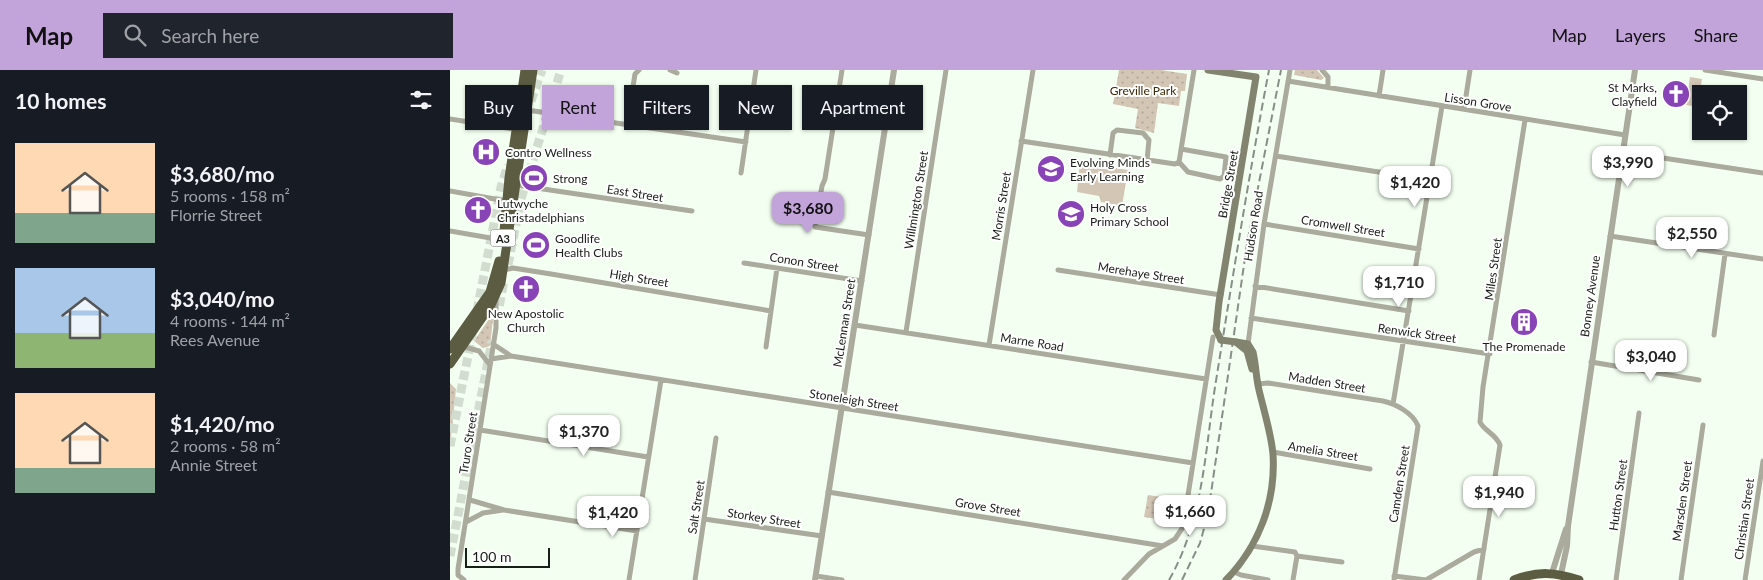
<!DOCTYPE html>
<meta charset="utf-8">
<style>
:root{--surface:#171b24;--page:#20242c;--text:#f1f3f6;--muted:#9ea1a6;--accent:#c2a4da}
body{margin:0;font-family:Lato,sans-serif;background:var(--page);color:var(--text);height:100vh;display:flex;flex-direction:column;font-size:19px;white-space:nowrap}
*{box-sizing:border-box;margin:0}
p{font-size:16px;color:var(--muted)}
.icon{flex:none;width:28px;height:28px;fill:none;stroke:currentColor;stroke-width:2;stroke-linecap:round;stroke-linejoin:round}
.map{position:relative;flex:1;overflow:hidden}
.details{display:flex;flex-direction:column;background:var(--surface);width:450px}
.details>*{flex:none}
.banner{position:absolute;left:15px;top:15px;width:475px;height:45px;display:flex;gap:10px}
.tools{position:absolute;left:1242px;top:15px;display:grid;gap:10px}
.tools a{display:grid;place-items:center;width:55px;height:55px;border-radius:0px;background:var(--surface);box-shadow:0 1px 4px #0004;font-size:25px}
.scale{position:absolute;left:15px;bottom:12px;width:85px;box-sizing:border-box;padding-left:5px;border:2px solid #181e18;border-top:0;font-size:14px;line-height:18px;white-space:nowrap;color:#181e18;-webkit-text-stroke:4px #fff;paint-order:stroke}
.price{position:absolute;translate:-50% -42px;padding:0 11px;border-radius:10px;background:#fff;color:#222;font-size:16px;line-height:32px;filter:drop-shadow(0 1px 2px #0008)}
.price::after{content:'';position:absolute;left:50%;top:30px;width:15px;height:11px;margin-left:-8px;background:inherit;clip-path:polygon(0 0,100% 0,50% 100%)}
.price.active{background:var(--accent);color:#111}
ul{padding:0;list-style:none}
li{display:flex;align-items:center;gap:15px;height:125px;padding:0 15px}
li span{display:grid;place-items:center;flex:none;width:140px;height:100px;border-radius:0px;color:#555}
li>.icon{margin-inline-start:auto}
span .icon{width:60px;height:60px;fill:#fffc;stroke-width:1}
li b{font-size:21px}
h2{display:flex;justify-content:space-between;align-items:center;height:60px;padding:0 15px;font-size:21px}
.chip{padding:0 18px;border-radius:0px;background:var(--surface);box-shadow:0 1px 4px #0004;font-size:18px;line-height:45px}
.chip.active{background:var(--accent);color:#111}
header{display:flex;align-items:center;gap:30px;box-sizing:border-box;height:70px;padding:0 25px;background:var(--accent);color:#111}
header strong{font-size:24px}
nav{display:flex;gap:28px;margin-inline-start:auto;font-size:18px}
.search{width:350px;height:45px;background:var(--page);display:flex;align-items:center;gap:12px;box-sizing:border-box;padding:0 18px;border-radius:0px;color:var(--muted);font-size:19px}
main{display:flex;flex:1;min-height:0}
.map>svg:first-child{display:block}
</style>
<header>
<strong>Map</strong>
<div class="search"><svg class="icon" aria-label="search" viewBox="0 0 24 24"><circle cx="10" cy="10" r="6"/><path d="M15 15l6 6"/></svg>Search here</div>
<nav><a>Map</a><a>Layers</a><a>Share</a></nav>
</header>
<main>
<section class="details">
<h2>10 homes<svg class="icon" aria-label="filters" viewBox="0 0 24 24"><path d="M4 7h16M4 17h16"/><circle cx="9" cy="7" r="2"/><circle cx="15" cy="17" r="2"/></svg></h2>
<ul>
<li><span style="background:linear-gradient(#ffd9b3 70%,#7fa58c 0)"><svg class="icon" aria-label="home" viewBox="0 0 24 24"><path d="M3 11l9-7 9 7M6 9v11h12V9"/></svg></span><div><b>$3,680/mo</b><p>5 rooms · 158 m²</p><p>Florrie Street</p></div></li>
<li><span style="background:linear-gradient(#a9c7e8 65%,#8fb573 0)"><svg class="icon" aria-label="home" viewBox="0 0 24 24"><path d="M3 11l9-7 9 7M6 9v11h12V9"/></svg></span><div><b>$3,040/mo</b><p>4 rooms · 144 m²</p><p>Rees Avenue</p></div></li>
<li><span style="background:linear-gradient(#ffd9b3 75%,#7fa58c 0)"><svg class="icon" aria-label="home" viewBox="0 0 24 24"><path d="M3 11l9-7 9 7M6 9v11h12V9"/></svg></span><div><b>$1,420/mo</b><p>2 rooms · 58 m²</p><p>Annie Street</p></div></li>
</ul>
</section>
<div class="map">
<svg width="1313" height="510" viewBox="0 0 1313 510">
<defs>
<pattern id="green-dots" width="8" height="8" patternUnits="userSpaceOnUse" patternTransform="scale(1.25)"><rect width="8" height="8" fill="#d3c6b5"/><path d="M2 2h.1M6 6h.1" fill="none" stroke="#b4aa9b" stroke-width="1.8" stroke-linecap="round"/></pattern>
</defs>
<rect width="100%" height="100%" fill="#f3fff1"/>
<!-- green -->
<path fill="url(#green-dots)" d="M669,0h42l26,4 -2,17h-4l-2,15 -21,-3 -4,30 -19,-5 3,-19 -25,-5z
M845,0h22l7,8 -3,2 -27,-5z
M39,249h4l-3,27 -7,2 -9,-7z
M0,313l6,6 -6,59z
M698,425l33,5 -3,22 -34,-5z"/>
<!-- pitch -->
<path fill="#d3c6b5" d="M1240,7l12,2 -4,28 -12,-2z
M630,92l48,8 -6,36 -21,-4 -2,-6 -22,-4z"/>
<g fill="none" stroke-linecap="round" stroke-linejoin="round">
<!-- motorway-tunnel -->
<path stroke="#d2ddd0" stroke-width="9" stroke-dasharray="9 4.5" stroke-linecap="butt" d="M81,31l11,-31
M58,195l13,-66 40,-129
M27,241l24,-124 7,-22
M47,249l7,-39
M0,376l23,-115
M0,486l42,-215"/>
<!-- minor -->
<path stroke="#aaaa9d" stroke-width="5" d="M220,0l7,3
M392,0l-17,109 -3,7 -7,41 54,8
M872,0l6,7v10
M1255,0l58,9
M838,11l337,54
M929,26l4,-26
M1014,39l6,-39
M77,40l219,32
M0,49l69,11
M177,55l8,-51 4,-4
M571,71l154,23 4,-2 15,-92
M1173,82l140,21
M660,85l3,-22 4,-3 26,3 6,7 -2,20
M826,86l154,24
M729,92l9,10 32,7 4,-3 2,-19 -45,-8
M291,103l15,-103
M66,115l176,26
M0,121l56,10
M814,154l155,25
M0,161l52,9
M1160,166l153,23
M294,193l118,18
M54,200l9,-2 38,6 220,37
M608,200l163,25
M805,216l154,25
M801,248l239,36
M405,255l351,54
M456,262l40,-262
M1264,265l11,-81
M43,274l18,12
M798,274l16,-120 26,-154
M539,275l44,-275
M11,276l18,5 11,14
M316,277l11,-79
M41,289l20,-3 682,107
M1141,292l108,18
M808,314l10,-1 115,18c13,3 30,12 35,25l-24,154
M943,334l49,-298
M30,360l168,27
M823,382l97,17
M378,422l335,54
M20,430l34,10 133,21
M254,449l118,17
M16,452l17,-9 20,-3
M802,476l43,6 2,4 45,6
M784,502l7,3 27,5
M366,506l26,4
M944,506l32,4 48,-28 10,-3
M14,510l-6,-5v-6l38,-241v-29
M179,510l32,-200
M245,510l21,-142
M674,510l25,-26 26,-15 8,-12 30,-190
M843,510l4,-24
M1029,510l21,-135c-4,-11 -16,-14 -20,-23l3,-35 42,-267
M1166,510l23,-167
M1231,510l22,-155
M1295,510l18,-119"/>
<!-- tertiary -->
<path stroke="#aaaa9d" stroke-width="6" d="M1102,503l14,-44
M1111,504l6,-28 1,-20 67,-456
M365,510l79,-510"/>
<!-- secondary -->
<path stroke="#838470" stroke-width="7" d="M758,0l48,7 -37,225 -3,28 5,10
M787,273l10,8 5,18
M776,510c33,-34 50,-79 47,-126 -2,-21 -9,-43 -14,-64 -3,-12 -3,-25 -6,-38l-5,-8 -12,-2"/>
<!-- trunk -->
<path stroke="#5c5c42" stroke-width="9" d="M54,161l5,-53 16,-108
M0,279l40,-57 9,-31
M0,294l41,-59 10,-22 32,-213
M1064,510c24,-9 41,-8 65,0"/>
<!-- rail -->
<path stroke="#879086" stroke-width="2" stroke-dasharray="8 4" stroke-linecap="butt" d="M719,510c34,-59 36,-128 46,-193 17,-106 34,-212 54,-317
M732,510l18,-37 8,-29 39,-270 34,-174"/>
<!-- secondary-bridge -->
<path stroke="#838470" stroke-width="7" d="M771,270l15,2"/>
</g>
<!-- icons -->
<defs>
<symbol id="church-disc" viewBox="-11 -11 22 22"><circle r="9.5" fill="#8844b7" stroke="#fff"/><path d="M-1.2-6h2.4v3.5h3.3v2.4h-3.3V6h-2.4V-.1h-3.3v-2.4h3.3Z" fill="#fff"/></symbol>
<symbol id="hospital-disc" viewBox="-11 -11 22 22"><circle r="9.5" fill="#8844b7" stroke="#fff"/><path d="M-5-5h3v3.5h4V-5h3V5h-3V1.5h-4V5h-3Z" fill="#fff"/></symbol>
<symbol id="school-disc" viewBox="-11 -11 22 22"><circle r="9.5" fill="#8844b7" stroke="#fff"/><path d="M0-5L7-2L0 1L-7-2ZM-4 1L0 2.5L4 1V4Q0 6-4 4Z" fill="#fff"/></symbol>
<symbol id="stadium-disc" viewBox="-11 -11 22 22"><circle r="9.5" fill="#8844b7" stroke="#fff"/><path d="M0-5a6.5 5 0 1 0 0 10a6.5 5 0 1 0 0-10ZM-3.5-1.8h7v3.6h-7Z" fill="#fff"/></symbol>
<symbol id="building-disc" viewBox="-11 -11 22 22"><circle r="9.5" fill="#8844b7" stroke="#fff"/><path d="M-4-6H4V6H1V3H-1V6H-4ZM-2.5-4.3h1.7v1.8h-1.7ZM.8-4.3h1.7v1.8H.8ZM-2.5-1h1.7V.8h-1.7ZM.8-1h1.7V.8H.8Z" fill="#fff"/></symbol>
</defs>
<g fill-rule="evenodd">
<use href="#church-disc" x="1210" y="8" width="32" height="32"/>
<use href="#hospital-disc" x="20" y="66" width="32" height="32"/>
<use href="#school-disc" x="585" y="83" width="32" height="32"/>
<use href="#stadium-disc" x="68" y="92" width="32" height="32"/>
<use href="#church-disc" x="12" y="124" width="32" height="32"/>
<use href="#school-disc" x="605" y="128" width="32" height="32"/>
<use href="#stadium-disc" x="70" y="159" width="32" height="32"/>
<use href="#church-disc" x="60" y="203" width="32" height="32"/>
<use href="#building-disc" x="1058" y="236" width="32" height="32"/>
</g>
<g text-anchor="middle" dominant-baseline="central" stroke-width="4" stroke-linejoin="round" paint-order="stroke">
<!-- shield labels -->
<rect fill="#fff" stroke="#5d625d" stroke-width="1" x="40.5" y="159.5" width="25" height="17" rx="4"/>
<g font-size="11" font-weight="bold" fill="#181e18">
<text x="53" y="168">A3</text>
</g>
<!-- poi labels -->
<g font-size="12" fill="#181e18" stroke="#fff" text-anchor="start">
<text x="1207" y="17" text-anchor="end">St Marks,<tspan x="1207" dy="14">Clayfield</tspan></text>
<text x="55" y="82">Contro Wellness</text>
<text x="620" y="92">Evolving Minds<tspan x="620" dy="14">Early Learning</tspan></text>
<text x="103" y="108">Strong</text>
<text x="47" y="133">Lutwyche<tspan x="47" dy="14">Christadelphians</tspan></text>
<text x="640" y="137">Holy Cross<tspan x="640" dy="14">Primary School</tspan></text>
<text x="105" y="168">Goodlife<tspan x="105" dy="14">Health Clubs</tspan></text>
<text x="76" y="243" text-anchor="middle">New Apostolic<tspan x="76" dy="14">Church</tspan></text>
<text x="1074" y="276" text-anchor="middle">The Promenade</text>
</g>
<!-- park labels -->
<g font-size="12" fill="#3e2805" stroke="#fff">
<text x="693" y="20">Greville Park</text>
</g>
<!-- street labels -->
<g font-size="12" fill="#181e18" stroke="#fff">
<text transform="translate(1028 32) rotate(9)">Lisson Grove</text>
<text transform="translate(778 114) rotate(-80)">Bridge Street</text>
<text transform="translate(185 123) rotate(9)">East Street</text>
<text transform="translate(466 130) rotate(-81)">Willmington Street</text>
<text transform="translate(551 136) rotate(-81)">Morris Street</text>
<text transform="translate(803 156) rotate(-81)">Hudson Road</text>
<text transform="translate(893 156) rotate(9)">Cromwell Street</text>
<text transform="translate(354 192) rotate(9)">Conon Street</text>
<text transform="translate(1043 199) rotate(-82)">Miles Street</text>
<text transform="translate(691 203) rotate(9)">Merehaye Street</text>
<text transform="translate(189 208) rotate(9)">High Street</text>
<text transform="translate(1140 226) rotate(-82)">Bonney Avenue</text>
<text transform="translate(394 253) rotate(-81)">McLennan Street</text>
<text transform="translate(967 263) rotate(8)">Renwick Street</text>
<text transform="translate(582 272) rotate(9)">Marne Road</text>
<text transform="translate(877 312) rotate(9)">Madden Street</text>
<text transform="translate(404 330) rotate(9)">Stoneleigh Street</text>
<text transform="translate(18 373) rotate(-81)">Truro Street</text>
<text transform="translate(873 381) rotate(9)">Amelia Street</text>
<text transform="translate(949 414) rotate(-81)">Camden Street</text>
<text transform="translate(1168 425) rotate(-82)">Hutton Street</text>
<text transform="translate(1232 431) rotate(-82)">Marsden Street</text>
<text transform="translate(246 437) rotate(-81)">Salt Street</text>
<text transform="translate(538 437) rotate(9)">Grove Street</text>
<text transform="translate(314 448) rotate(9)">Storkey Street</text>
<text transform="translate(1294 449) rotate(-82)">Christian Street</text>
</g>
</g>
</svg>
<div class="tools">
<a><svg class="icon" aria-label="locate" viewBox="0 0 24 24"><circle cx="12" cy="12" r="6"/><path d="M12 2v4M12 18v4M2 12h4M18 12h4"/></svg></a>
</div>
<div class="scale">100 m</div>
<b class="price" style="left:1178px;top:118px">$3,990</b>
<b class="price" style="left:965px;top:138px">$1,420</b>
<b class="price active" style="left:358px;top:164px">$3,680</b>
<b class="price" style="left:1242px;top:189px">$2,550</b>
<b class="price" style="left:949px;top:238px">$1,710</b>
<b class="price" style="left:1201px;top:312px">$3,040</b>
<b class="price" style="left:134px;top:387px">$1,370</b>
<b class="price" style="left:1049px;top:448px">$1,940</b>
<b class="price" style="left:740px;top:467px">$1,660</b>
<b class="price" style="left:163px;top:468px">$1,420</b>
<div class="banner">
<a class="chip">Buy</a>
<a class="chip active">Rent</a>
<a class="chip">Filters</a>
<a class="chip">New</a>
<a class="chip">Apartment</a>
</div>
</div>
</main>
